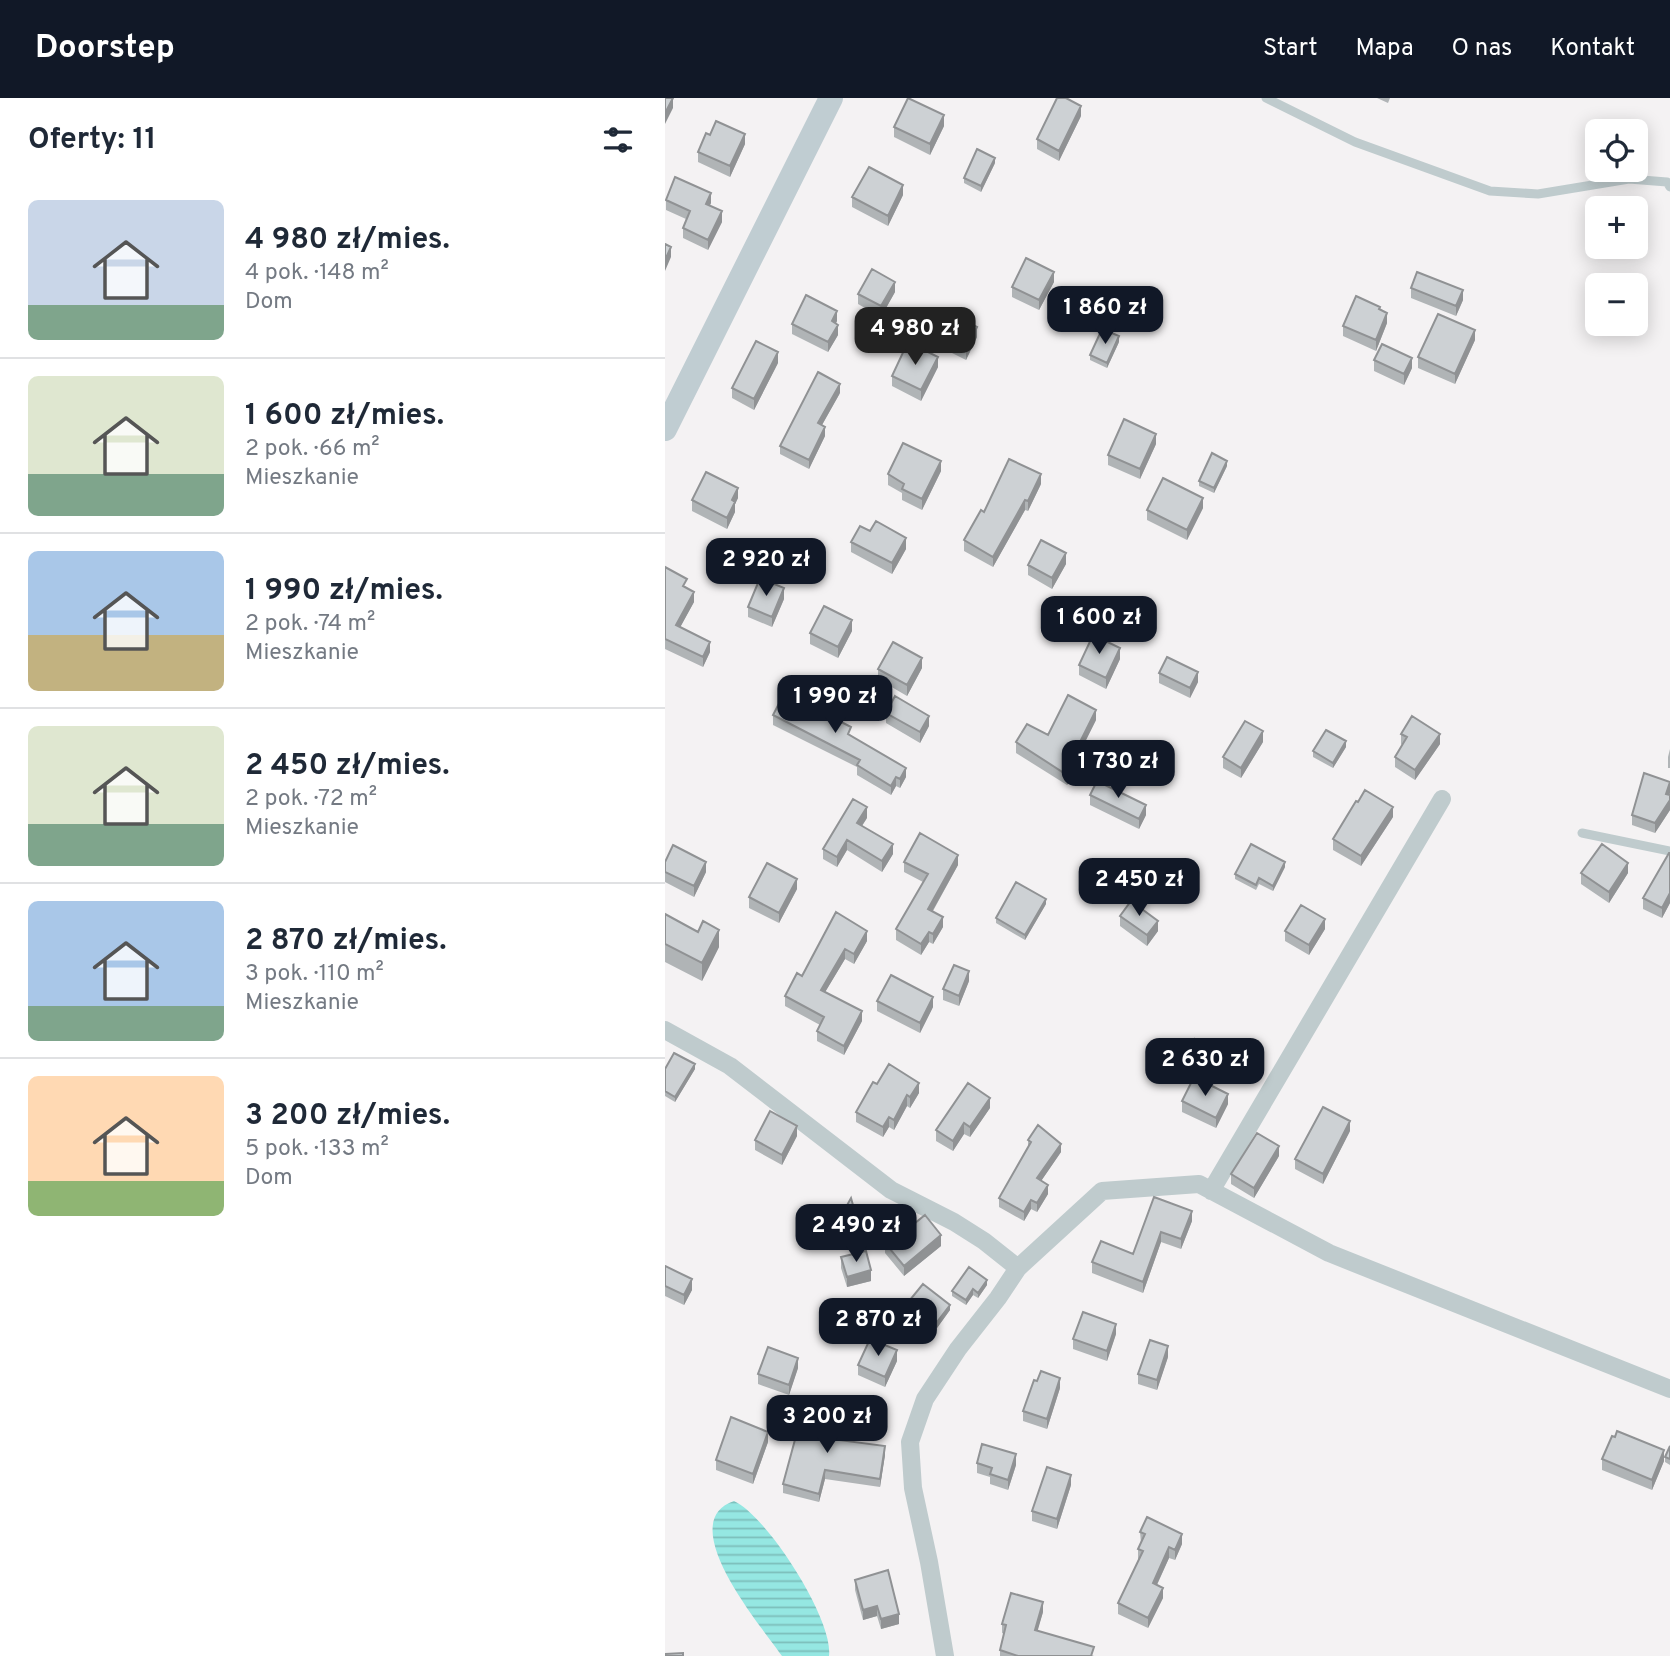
<!DOCTYPE html>
<html lang="pl">
<meta charset="utf-8">
<style>
:root{--surface:#fff;--page:#f2f2f3;--text:#1f2937;--muted:#747a83;--line:#e0e1e3;--accent:#111827}
body{margin:0;font-family:Overpass,sans-serif;background:var(--page);color:var(--text);height:100vh;display:flex;flex-direction:column;font-size:26px;white-space:nowrap}
*{box-sizing:border-box;margin:0}
p{font-size:23px;color:var(--muted)}
.icon{flex:none;width:38px;height:38px;fill:none;stroke:currentColor;stroke-width:2;stroke-linecap:round;stroke-linejoin:round}
.map{position:relative;flex:1;overflow:hidden}
.side{display:flex;flex-direction:column;background:var(--surface);width:665px}
.side>*{flex:none}
.fabs{position:absolute;left:920px;top:21px;display:grid;gap:14px}
.fabs a{display:grid;place-items:center;width:63px;height:63px;border-radius:10px;background:var(--surface);box-shadow:0 4px 18px #0003;font-size:35px}
.price{position:absolute;translate:-50% -60px;padding:0 16px;border-radius:14px;background:var(--accent);color:#fff;font-size:23px;line-height:46px;filter:drop-shadow(0 2px 4px #0008)}
.price::after{content:'';position:absolute;left:50%;top:42px;width:21px;height:16px;margin-left:-10px;background:inherit;clip-path:polygon(0 0,100% 0,50% 100%)}
.price.selected{background:#222;color:#fff}
ul{padding:0;list-style:none}
li{display:flex;align-items:center;gap:21px;height:175px;padding:0 28px}
li+li{border-top:2px solid var(--line)}
li span{display:grid;place-items:center;flex:none;width:196px;height:140px;border-radius:10px;color:#555}
li>.icon{margin-inline-start:auto}
span .icon{width:84px;height:84px;fill:#fffc;stroke-width:1}
li b{font-size:30px}
h2{display:flex;justify-content:space-between;align-items:center;height:84px;padding:0 28px;font-size:30px}
header{display:flex;align-items:center;gap:42px;box-sizing:border-box;height:98px;padding:0 35px;background:var(--accent);color:#fff}
header strong{font-size:33px}
nav{display:flex;gap:38px;margin-inline-start:auto;font-size:24px}
main{display:flex;flex:1;min-height:0}
.map>svg:first-child{display:block}
</style>
<header>
<strong>Doorstep</strong>
<nav><a>Start</a><a>Mapa</a><a>O nas</a><a>Kontakt</a></nav>
</header>
<main>
<section class="side">
<h2>Oferty: 11<svg class="icon" aria-label="filters" viewBox="0 0 24 24"><path d="M4 7h16M4 17h16"/><circle cx="9" cy="7" r="2"/><circle cx="15" cy="17" r="2"/></svg></h2>
<ul>
<li><span style="background:linear-gradient(#c9d6e8 75%,#7fa58c 0)"><svg class="icon" aria-label="home" viewBox="0 0 24 24"><path d="M3 11l9-7 9 7M6 9v11h12V9"/></svg></span><div><b>4 980 zł/mies.</b><p>4 pok. · 148 m²</p><p>Dom</p></div></li>
<li><span style="background:linear-gradient(#dfe7d0 70%,#7fa58c 0)"><svg class="icon" aria-label="home" viewBox="0 0 24 24"><path d="M3 11l9-7 9 7M6 9v11h12V9"/></svg></span><div><b>1 600 zł/mies.</b><p>2 pok. · 66 m²</p><p>Mieszkanie</p></div></li>
<li><span style="background:linear-gradient(#a9c7e8 60%,#c2b280 0)"><svg class="icon" aria-label="home" viewBox="0 0 24 24"><path d="M3 11l9-7 9 7M6 9v11h12V9"/></svg></span><div><b>1 990 zł/mies.</b><p>2 pok. · 74 m²</p><p>Mieszkanie</p></div></li>
<li><span style="background:linear-gradient(#dfe7d0 70%,#7fa58c 0)"><svg class="icon" aria-label="home" viewBox="0 0 24 24"><path d="M3 11l9-7 9 7M6 9v11h12V9"/></svg></span><div><b>2 450 zł/mies.</b><p>2 pok. · 72 m²</p><p>Mieszkanie</p></div></li>
<li><span style="background:linear-gradient(#a9c7e8 75%,#7fa58c 0)"><svg class="icon" aria-label="home" viewBox="0 0 24 24"><path d="M3 11l9-7 9 7M6 9v11h12V9"/></svg></span><div><b>2 870 zł/mies.</b><p>3 pok. · 110 m²</p><p>Mieszkanie</p></div></li>
<li><span style="background:linear-gradient(#ffd9b3 75%,#8fb573 0)"><svg class="icon" aria-label="home" viewBox="0 0 24 24"><path d="M3 11l9-7 9 7M6 9v11h12V9"/></svg></span><div><b>3 200 zł/mies.</b><p>5 pok. · 133 m²</p><p>Dom</p></div></li>
</ul>
</section>
<div class="map">
<svg width="1005" height="1558" viewBox="0 0 1005 1558">
<defs>
<pattern id="water-rules" width="6" height="5" patternUnits="userSpaceOnUse" patternTransform="scale(1.75)"><rect width="6" height="5" fill="#95e7e2"/><path d="M0 2.5h6" fill="none" stroke="#7cbeba"/></pattern>
</defs>
<rect width="100%" height="100%" fill="#f4f2f3"/>
<!-- water -->
<path fill="url(#water-rules)" d="M69,1403c33,15 100,119 95,155h-47c-20,-29 -110,-134 -48,-155z"/>
<g fill="none" stroke-linecap="round" stroke-linejoin="round">
<!-- lane -->
<path stroke="#bfcbcd" stroke-width="9" d="M601,0l89,44 135,49 48,3 91,-15 38,3 3,5
M917,735l88,18"/>
<!-- street -->
<path stroke="#bfcbcd" stroke-width="18" d="M0,932l65,36 161,124 63,32 30,19 34,27
M546,1093l231,-392
M280,1558l-16,-94 -16,-74 -3,-46 15,-43 33,-50 40,-51 20,-30 84,-77 97,-7 130,69 341,136"/>
<!-- secondary -->
<path stroke="#c0cdd2" stroke-width="24" d="M0,331l166,-331"/>
</g>
<!-- wall -->
<path fill="#b0b4b6" d="M712,0h13l-2,5z
M416,18l-22,45 -22,-12v-10z
M279,28l-14,29 -36,-18v-10z
M45,37l35,9 -15,33 -32,-15v-10z
M330,65l-14,29 -17,-9v-5z
M238,97l-15,31 -36,-19v-10z
M1,102l45,3 -2,3 13,16 -14,28 -25,-12v-10l3,-9 -20,-9z
M389,184l-15,28 -27,-13v-10z
M746,190l52,12 -7,16 -45,-18z
M230,194l-14,25 -23,-13v-10z
M715,212l7,13 -11,28 -33,-15v-10z
M172,223l-1,2 2,12 -10,17 -36,-18v-10z
M312,239l-11,23 -18,-9v-10z
M810,242l-20,44 -37,-16v-11z
M454,244l-12,26 -17,-8v-5z
M251,253l22,16 -17,34 -29,-15v-10z
M709,262l38,8 -8,17 -30,-14z
M113,265l-24,47 -22,-12v-10z
M175,295l-18,32 3,11 -16,33 -29,-15v-8z
M491,346l-16,35 -32,-14v-10z
M562,368l-13,27 -15,-7v-5z
M276,373l-19,39 -20,-10v-7l-14,-8v-11z
M376,386l-13,27 -3,-1 -32,57 -29,-16v-11l20,-28z
M73,400l-3,6v8l-8,17 -35,-18v-11z
M538,410l-16,32 -40,-20v-10z
M186,444l55,7 -14,25 -41,-22z
M401,466l-14,25 -24,-14v-10z
M0,469l22,21 7,14 -14,25 30,25 -7,15 -38,-18z
M119,501l-12,28 -24,-10v-10z
M187,533l-14,27 -28,-14v-11z
M455,561l-14,30 -27,-14v-10z
M257,570l-15,28 -29,-17v-10z
M494,575l39,9 -8,16 -31,-15z
M153,612l88,67 -6,11 -4,-2 -5,9 -34,-20v-8l-84,-42v-10z
M221,615l43,13 -9,17 -34,-20z
M431,622l-20,40v9l-9,16 -51,-32v-11l32,-7z
M736,636l39,10 -25,36 -20,-13v-10l7,-12 -1,-1z
M598,644l-22,36 -18,-10v-11z
M681,649l-13,21 -20,-11v-6z
M1005,651v19h-2v-11z
M1005,695v17l-15,23 -23,-8v-10z
M425,697l56,20 -7,14 -49,-24z
M728,719l-32,49 -28,-16v-11z
M202,720l-5,8 31,28 -11,18 -35,-22 -10,17 -14,-8v-10z
M1005,755v50l-8,15 -19,-9v-11z
M0,764l41,10 -12,25 -29,-15z
M239,764l54,3 -25,46 10,16 -10,17 -4,-2 -8,13 -25,-15v-11l27,-47 -19,-10z
M620,769l-12,24 -14,-7 -3,6 -21,-11v-5z
M916,775h47l-19,30 -28,-19z
M132,791l-18,34 -30,-15v-11z
M381,806l-21,36 -29,-17v-5z
M171,814l31,29 -13,23 -9,-5 -20,33 37,29 -18,34 -27,-14v-10l3,-6 -35,-19v-10l17,-20z
M0,816l54,33 -17,34 -37,-19z
M455,818l38,15 -11,15 -27,-20z
M660,831l-16,26 -24,-14v-10z
M304,883l-10,25 -16,-6v-11z
M212,903l56,6 -13,26 -43,-22z
M519,962l34,3 -9,19 -25,-11z
M0,971h30l-20,33 -10,-6z
M212,986l42,9 -9,15 -3,-2 -13,24 -5,-3 -6,10 -27,-15v-10z
M517,1003l46,3 -12,24 -34,-16z
M325,1010l-20,29 -6,-3 -11,17 -17,-10v-11z
M685,1033l-27,53 -28,-15v-10z
M132,1038l-15,29 -27,-15v-10z
M363,1042l33,12 -20,29 7,13 -11,18 -6,-3 -7,12 -25,-14v-9l29,-51z
M614,1058l-25,42 -23,-14v-10z
M489,1099l38,24 -11,28 -20,-7 -18,51 -51,-20v-11l41,-8z
M186,1100l14,50 6,33 -24,6 -6,-19v-11l15,-4 -15,-8v-4l-6,-4v-10z
M239,1134l37,14 -37,30 -19,-23v-10z
M0,1168l27,24 -8,15 -19,-9z
M322,1187l-9,13 -5,-3 -7,10 -14,-9v-5z
M244,1203l41,9 -13,18 -28,-22z
M451,1236l-9,27 -34,-12v-10z
M503,1259l-11,33 -19,-6v-10z
M232,1263l-12,26 -27,-12v-10z
M133,1270l-9,27 -31,-11v-10z
M395,1290l-13,41 -24,-8v-10z
M159,1315l-6,24 67,18 -5,32 -55,-8 -6,23 -36,-9v-9z
M103,1344l-15,42 -37,-14v-10z
M1005,1348v19l-5,-3v-5z
M937,1361l62,2 -12,29 -50,-20z
M312,1365l39,2 -8,25 -18,-6v-7l-13,-4z
M406,1387l-14,44 -25,-8v-10z
M475,1434l42,12 -7,16 -6,-2 -12,27 6,13 -15,30 -30,-14v-11l21,-43 -1,-1v-10l3,-6z
M190,1482l44,44 -18,5 -4,-13 -14,4 -8,-30z
M378,1514l-6,19 57,25h-94v-6l4,-16 -2,-1v-9z"/>
<!-- shaded-wall -->
<path fill="#909294" d="M8,0v10l-8,16v-11z
M416,8v10l-22,45v-10z
M279,17v11l-14,29v-11z
M80,36v10l-15,33v-11z
M330,60v5l-14,29v-6z
M238,87v10l-15,31v-10z
M46,95v10l-5,11v-10z
M57,113v11l-14,28v-10z
M6,149v10l-6,14v-11z
M389,174v10l-15,28v-10z
M230,184v10l-14,25v-11z
M798,192v10l-7,16v-10z
M172,213v10l-5,10v-10z
M722,215v10l-11,28v-11z
M173,227v10l-10,17v-10z
M312,229v10l-11,23v-10z
M810,232v10l-20,44v-10z
M454,238v6l-12,26v-5z
M113,254v11l-24,47v-11z
M273,259v10l-17,34v-11z
M747,260v10l-8,17v-11z
M175,286v9l-22,39v-9z
M160,329v9l-16,33v-9z
M491,336v10l-16,35v-10z
M276,363v10l-19,39v-11z
M562,363v5l-13,27v-5z
M376,376v10l-13,27v-10z
M73,390v10l-3,6v8l-8,17v-11l5,-18z
M538,400v10l-16,32v-10z
M360,402v10l-32,57v-10z
M241,440v11l-14,25v-11z
M401,455v11l-14,25v-11z
M119,490v11l-12,28v-10z
M29,494v10l-18,33v-10z
M187,522v11l-14,27v-11z
M45,544v10l-7,15v-10z
M455,550v11l-14,30v-11z
M257,560v10l-15,28v-11z
M533,574v10l-8,16v-10z
M431,612v10l-20,40v9l-9,16v-10l6,-19z
M264,618v10l-9,17v-11z
M598,633v11l-22,36v-10z
M775,636v10l-25,36v-10z
M681,643v6l-13,21v-5z
M241,670v9l-6,11v-9z
M231,679v9l-5,9v-9z
M1005,684v11l-4,11v-10z
M1005,702v10l-15,23v-10z
M481,707v10l-7,14v-10z
M202,709v11l-10,15v-10z
M728,709v10l-32,49v-10z
M182,742v10l-10,17v-10z
M228,746v10l-11,18v-11z
M293,757v10l-30,54v-10z
M41,764v10l-12,25v-11z
M620,764v5l-12,24v-5z
M963,765v10l-19,30v-11z
M132,781v10l-18,34v-10z
M1005,795v10l-8,15v-10z
M381,801v5l-21,36v-5z
M278,819v10l-10,17v-10z
M660,821v10l-16,26v-10z
M493,823v10l-11,15v-11z
M54,832v17l-17,34v-18z
M202,833v10l-13,23v-10z
M264,834v10l-8,13v-11z
M180,851v10l-24,40v-9z
M304,873v10l-10,25v-10z
M268,899v10l-13,26v-10z
M197,913v10l-18,34v-9z
M553,955v10l-9,19v-10z
M30,966v5l-20,33v-5z
M254,985v10l-9,15v-11z
M563,996v10l-12,24v-10z
M242,997v11l-13,24v-10z
M325,1000v10l-20,29v-10z
M224,1019v10l-6,10v-10z
M685,1023v10l-27,53v-10z
M299,1025v11l-11,17v-10z
M132,1028v10l-15,29v-10z
M396,1046v8l-24,35v-9z
M614,1048v10l-25,42v-10z
M383,1087v9l-11,18v-9z
M366,1102v9l-7,12v-9z
M527,1113v10l-11,28v-10z
M496,1134v10l-18,51v-11z
M276,1137v11l-37,30v-10z
M206,1172v11l-24,6v-10z
M27,1181v11l-8,15v-10z
M322,1182v5l-9,13v-5z
M308,1191v6l-7,10v-5z
M285,1207v5l-13,18v-6z
M451,1226v10l-9,27v-10z
M503,1248v11l-11,33v-10z
M232,1252v11l-12,26v-10z
M133,1260v10l-9,27v-10z
M395,1280v10l-13,41v-10z
M159,1307v8l-8,32v-8z
M103,1334v10l-15,42v-10z
M220,1348v9l-5,32v-8z
M999,1352v11l-12,29v-10z
M351,1356v11l-8,25v-10z
M160,1372v9l-6,23v-8z
M406,1377v10l-14,44v-10z
M517,1436v10l-7,16v-10z
M504,1449v11l-16,35v-10z
M498,1490v10l-15,30v-10z
M378,1504v10l-8,28v-10z
M212,1508v10l-14,4v-10z
M234,1516v10l-18,5v-10z"/>
<!-- building -->
<path fill="#cdd1d4" stroke="#909294" stroke-width="2" d="M0,0h8l-8,15z
M243,0l36,17 -14,29 -36,-17z
M392,0h9l15,8 -22,45 -22,-12z
M51,23l29,13 -15,32 -32,-14 8,-19 4,2z
M312,51l18,9 -14,28 -17,-8z
M204,69l34,18 -15,31 -36,-19z
M10,79l36,16 -5,11 16,7 -14,29 -25,-12 7,-17 -24,-11z
M0,146l6,3 -6,13z
M361,160l28,14 -15,28 -27,-13z
M207,171l23,13 -14,24 -23,-12z
M752,174l46,18 -7,16 -45,-18z
M141,197l31,16 -5,10 6,4 -10,17 -36,-18z
M691,198l24,11 -1,2 8,4 -11,27 -33,-14z
M773,216l37,16 -20,44 -37,-17z
M294,220l18,9 -11,23 -18,-9z
M437,231l17,7 -12,27 -17,-8z
M91,243l22,11 -24,47 -22,-11z
M717,246l30,14 -8,16 -30,-14z
M241,248l10,5 2,-4 20,10 -17,33 -29,-14z
M153,274l22,12 -22,39 7,4 -16,33 -29,-14z
M459,321l32,15 -16,35 -32,-14z
M238,345l38,18 -19,38 -20,-10 2,-5 -16,-10z
M547,355l15,8 -13,27 -15,-7z
M344,361l32,15 -13,27 -3,-1 -32,57 -29,-17 17,-30 3,2z
M41,374l32,16 -6,12 3,2 -8,16 -35,-18z
M498,380l40,20 -16,32 -40,-20z
M211,423l30,17 -14,25 -41,-21 9,-16 10,5z
M376,442l25,13 -14,25 -24,-13z
M0,469l22,12 -4,7 11,6 -18,33 34,17 -7,15 -38,-18z
M95,480l24,10 -12,29 -24,-10z
M159,508l28,14 -14,27 -28,-14z
M428,537l27,13 -14,30 -27,-13z
M228,544l29,16 -15,27 -29,-16z
M502,559l31,15 -8,16 -31,-15z
M123,588l30,15 -4,7 37,19 -3,7 58,34 -6,11 -4,-2 -5,9 -34,-21 3,-5 -87,-45z
M403,597l28,15 -23,46 3,3 -9,16 -51,-33 11,-18 21,11z
M230,598l34,20 -9,16 -34,-19z
M747,618l28,18 -25,36 -20,-13 12,-20 -6,-3z
M580,623l18,10 -22,37 -18,-11z
M661,632l20,11 -13,22 -20,-12z
M979,675l26,9 -4,12 4,1v5l-15,23 -23,-8z
M432,683l49,24 -7,14 -49,-24z
M700,692l28,17 -32,49 -28,-17 23,-38 2,1z
M188,701l14,8 -10,16 36,21 -11,17 -35,-21 -10,17 -14,-8z
M255,735l38,22 -30,54 15,8 -10,17 -4,-2 -8,12 -25,-15 32,-55 -24,-12z
M586,746l34,18 -12,24 -14,-8 -3,7 -21,-11z
M937,746l26,19 -19,29 -28,-19z
M8,747l33,17 -12,24 -29,-14v-10z
M1004,755h1v40l-8,15 -19,-10z
M102,765l30,16 -18,34 -30,-16z
M351,784l30,17 -21,36 -29,-17z
M466,803l27,20 -11,14 -27,-19z
M636,807l24,14 -16,26 -24,-14z
M171,814l31,19 -13,23 -9,-5 -24,41 41,21 -18,35 -27,-15 7,-14 -39,-21 12,-23 5,3z
M0,816l33,18 5,-11 16,9 -17,33 -37,-19z
M289,867l15,6 -10,25 -16,-7z
M226,877l42,22 -13,26 -43,-22z
M530,941l23,14 -9,19 -25,-12z
M9,955l21,11 -20,33 -10,-6v-22z
M224,966l30,19 -9,14 -3,-2 -13,25 -5,-3 -6,10 -27,-15 17,-30 4,2z
M529,979l34,17 -12,24 -34,-17z
M303,985l22,15 -20,29 -6,-4 -11,18 -17,-11z
M658,1009l27,14 -27,53 -28,-15z
M105,1013l27,15 -15,29 -27,-15z
M373,1027l23,19 -24,34 11,7 -11,18 -6,-3 -7,12 -25,-14 32,-56 -3,-2z
M592,1035l22,13 -25,42 -23,-14z
M489,1099l38,14 -11,28 -20,-7 -18,50 -51,-20 9,-21 32,13z
M186,1100l14,50 -24,-13 2,-4 -8,-4z
M260,1117l16,20 -37,31 -19,-23 17,-14 2,3z
M201,1153l5,19 -24,7 -6,-20z
M0,1168l27,13 -8,16 -19,-9z
M304,1169l18,13 -9,13 -5,-4 -7,11 -14,-9z
M258,1186l27,21 -13,17 -28,-21z
M418,1214l33,12 -9,27 -34,-12z
M205,1241l27,11 -12,27 -27,-12z
M485,1242l18,6 -11,34 -19,-6z
M103,1249l30,11 -9,27 -31,-11z
M376,1273l19,7 -13,41 -24,-8 11,-31 3,1z
M141,1301l18,6 -8,32 69,9 -5,33 -55,-9 -6,24 -36,-10z
M66,1319l37,15 -15,42 -37,-14z
M952,1333l47,19 -12,30 -50,-21 10,-23 3,1z
M317,1346l34,10 -8,26 -18,-6 2,-6 -15,-5z
M1005,1348v13l-5,-2z
M382,1369l24,8 -14,44 -25,-8z
M482,1419l35,17 -7,16 -6,-3 -16,36 10,5 -15,30 -30,-15 25,-52 -5,-2 7,-15 -5,-2z
M223,1472l11,44 -18,5 -4,-13 -14,4 -8,-30z
M346,1495l32,9 -8,28 59,17 -3,9h-73l-18,-6 6,-25 -4,-1z
M18,1555v3h-18v-2z"/>
</svg>
<div class="fabs">
<a><svg class="icon" aria-label="locate" viewBox="0 0 24 24"><circle cx="12" cy="12" r="6"/><path d="M12 2v4M12 18v4M2 12h4M18 12h4"/></svg></a>
<a>+</a>
<a>−</a>
</div>
<b class="price" style="left:440px;top:248px">1 860 zł</b>
<b class="price selected" style="left:250px;top:269px">4 980 zł</b>
<b class="price" style="left:101px;top:500px">2 920 zł</b>
<b class="price" style="left:434px;top:558px">1 600 zł</b>
<b class="price" style="left:170px;top:637px">1 990 zł</b>
<b class="price" style="left:453px;top:702px">1 730 zł</b>
<b class="price" style="left:474px;top:820px">2 450 zł</b>
<b class="price" style="left:540px;top:1000px">2 630 zł</b>
<b class="price" style="left:191px;top:1166px">2 490 zł</b>
<b class="price" style="left:213px;top:1260px">2 870 zł</b>
<b class="price" style="left:162px;top:1357px">3 200 zł</b>
</div>
</main>
